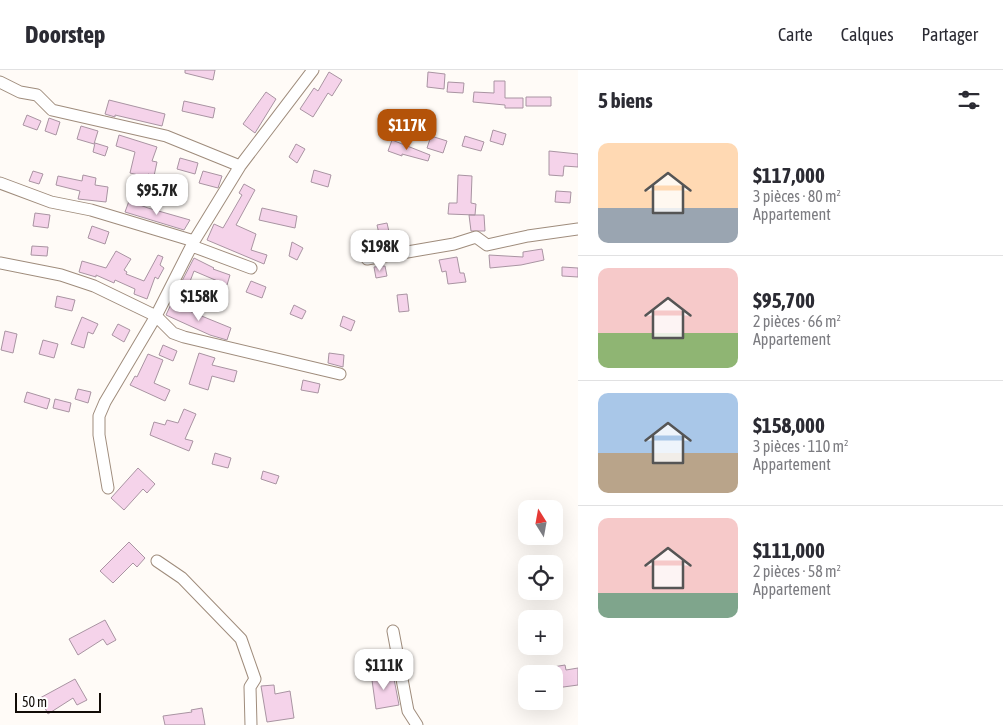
<!DOCTYPE html>
<html lang="fr">
<meta charset="utf-8">
<style>
:root{--surface:#fff;--page:#f7f7f7;--text:#2b2b33;--muted:#7c7c81;--line:#e1e1e2;--accent:#b45309}
body{margin:0;font-family:"Asap Condensed",sans-serif;background:var(--page);color:var(--text);height:100vh;display:flex;flex-direction:column;font-size:19px;white-space:nowrap}
*{box-sizing:border-box;margin:0}
p{font-size:16px;color:var(--muted)}
.icon{flex:none;width:28px;height:28px;fill:none;stroke:currentColor;stroke-width:2;stroke-linecap:round;stroke-linejoin:round}
.map{position:relative;flex:1;overflow:hidden}
.drawer{display:flex;flex-direction:column;background:var(--surface);width:425px}
.drawer>*{flex:none}
.needle{width:32px;rotate:349deg}
.fabs{position:absolute;left:518px;top:430px;display:grid;gap:10px}
.fabs a{display:grid;place-items:center;width:45px;height:45px;border-radius:10px;background:var(--surface);box-shadow:0 5px 20px #0002;font-size:25px}
.scale{position:absolute;left:15px;bottom:12px;width:86px;box-sizing:border-box;padding-left:5px;border:2px solid #110b06;border-top:0;font-size:14px;line-height:18px;white-space:nowrap;color:#110b06;-webkit-text-stroke:4px #fff;paint-order:stroke}
.price{position:absolute;translate:-50% -42px;padding:0 11px;border-radius:10px;background:#fff;color:#222;font-size:16px;line-height:32px;filter:drop-shadow(0 1px 2px #0008)}
.price::after{content:'';position:absolute;left:50%;top:30px;width:15px;height:11px;margin-left:-8px;background:inherit;clip-path:polygon(0 0,100% 0,50% 100%)}
.price.on{background:var(--accent);color:#fff}
ul{padding:0;list-style:none}
li{display:flex;align-items:center;gap:15px;height:125px;padding:0 20px}
li+li{border-top:1px solid var(--line)}
li span{display:grid;place-items:center;flex:none;width:140px;height:100px;border-radius:10px;color:#555}
li>.icon{margin-inline-start:auto}
span .icon{width:60px;height:60px;fill:#fffc;stroke-width:1}
li b{font-size:21px}
h2{display:flex;justify-content:space-between;align-items:center;height:60px;padding:0 20px;font-size:21px}
header{display:flex;align-items:center;gap:30px;box-sizing:border-box;height:70px;padding:0 25px;background:var(--surface);border-bottom:1px solid var(--line)}
header strong{font-size:24px}
nav{display:flex;gap:28px;margin-inline-start:auto;font-size:18px}
main{display:flex;flex:1;min-height:0}
.map>svg:first-child{display:block}
</style>
<header>
<strong>Doorstep</strong>
<nav><a>Carte</a><a>Calques</a><a>Partager</a></nav>
</header>
<main>
<div class="map">
<svg width="578" height="655" viewBox="0 0 578 655">
<rect width="100%" height="100%" fill="#fffbf7"/>
<!-- building -->
<path fill="#f5d3ea" stroke="#a994a2" d="M185,0h30l-2,10 -28,-7z
M329,2l13,8 -10,16 -4,-3 -15,24 -13,-8 14,-21 4,3z
M428,2l17,2 -1,15 -17,-2z
M494,11h11v17h18v10h-18v-3l-32,-3 1,-10 20,1z
M448,12l16,1 -1,10 -16,-1z
M266,22l10,7 -21,34 -12,-9z
M526,27h25v9h-25z
M109,30l56,14 -3,12 -47,-11v2l-10,-3z
M184,31l31,7 -2,10 -31,-7z
M27,45l14,6 -4,9 -14,-5z
M49,48l11,4 -4,13 -11,-4z
M81,56l17,5 -4,13 -17,-5z
M493,60l13,4 -3,11 -13,-4z
M119,65l38,12 -5,14 5,1 -3,14 -6,-2 -1,3 -17,-4 5,-21 -19,-6z
M431,66l16,5 -4,12 -16,-5z
M465,66l19,6 -3,9 -19,-5z
M392,70l38,15 -2,6 -26,-7v2l-14,-5z
M95,73l13,4 -3,9 -12,-4z
M296,74l9,5 -8,14 -8,-6z
M549,81l29,3v13l-14,-1 -1,10 -14,-1z
M180,88l18,5 -3,11 -18,-5z
M314,100l17,5 -3,12 -17,-5z
M33,101l10,3 -4,10 -10,-3z
M203,101l19,5 -4,12 -19,-5z
M83,105l13,3 -1,7 13,2 -2,15 -28,-3 2,-8 -24,-6 2,-9 24,5z
M458,105l14,1 -1,27 5,1 -1,11 -27,-1 1,-11h8z
M244,114l11,6 -19,35 20,9 -5,16 16,5 -3,9 -57,-24 7,-16 9,4 19,-33 -3,-2z
M556,121l15,1 -1,11 -15,-1z
M129,131l19,7 42,12 -6,10 -59,-18z
M262,138l35,8 -2,12 -36,-8z
M35,143l15,2 -2,13 -15,-2z
M469,145h15l1,16h-14z
M387,153l3,13 -10,2 -3,-13z
M92,156l17,6 -4,12 -17,-6z
M292,172l11,6 -6,12 -8,-4z
M32,176l16,1 -1,9 -16,-1z
M542,179l2,11 -23,5 -31,3 -1,-13 34,2v-5z
M116,181l15,8 -7,11 3,2 -1,2 18,7 14,-26 5,2 -3,8 4,3 -6,11 -3,-2 -8,22 -13,-5 1,-5 -20,-9 -1,3 -18,-8v2l-17,-5 3,-11 24,7z
M457,187l3,16h4l2,9 -18,2 -2,-13 -4,1 -3,-12z
M194,188l20,10 -1,1 17,6 -3,10 -33,-14 -5,13 -7,-3z
M385,196l2,10 -11,2 -2,-11z
M562,197l16,1v9l-16,-1z
M251,211l15,6 -4,11 -16,-6z
M407,224l2,17 -10,1 -2,-17z
M57,226l18,4 -3,11 -17,-4z
M172,232l6,3 -1,1 54,22 -4,12 -17,-5 -44,-20z
M294,235l12,6 -4,8 -12,-5z
M343,246l12,5 -4,10 -11,-5z
M82,247l16,7 -5,10 -5,-2 -4,16 -13,-4z
M118,254l12,6 -6,12 -12,-7z
M5,261l12,3 -4,19 -12,-3z
M43,270l15,4 -4,14 -15,-4z
M163,275l14,6 -4,10 -14,-6z
M199,283l16,5 -3,7 25,6 -3,11 -22,-6 -4,14 -19,-6z
M329,283l15,2 -1,12 -15,-4z
M148,284l15,6 -9,23 16,7 -5,11 -35,-16 5,-9 2,1z
M303,310l17,4 -2,9 -17,-3z
M78,319l13,3 -3,11 -13,-4z
M27,322l23,7 -3,10 -23,-7z
M55,329l16,4 -2,9 -16,-4z
M184,339l12,5 -11,25 8,2 -4,10 -39,-16 4,-13 11,3 2,-5 11,3z
M215,383l16,5 -3,10 -16,-4z
M138,398l17,16 -8,9 -4,-4 -19,21 -13,-12z
M263,401l16,5 -3,8 -15,-5z
M129,472l16,16 -8,9 -4,-4 -20,20 -13,-12z
M105,550l11,20 -9,5 -4,-6 -25,16 -9,-16z
M565,595l1,5 12,-2v17l-22,3 -3,-21z
M383,601l1,10 10,-2 5,26 -23,4 -5,-36z
M75,609l12,21 -10,5 -4,-7 -25,16 -8,-16z
M274,615l1,9 15,-3 4,27 -27,4 -6,-36z
M202,638l3,17h-40l-2,-9 29,-4 -1,-2z"/>
<g fill="none" stroke-linecap="round" stroke-linejoin="round">
<defs>
<path id="street" d="M0,12l20,10 17,3 15,15 114,26 74,30
M0,113l51,19 40,8 103,31
M192,176l59,22
M367,189l87,-15 22,-7 11,8 41,-9 50,-7
M0,193l61,12 33,11 62,30 17,17 11,4 156,37
M108,418l-9,-53v-19l6,-14 51,-86 38,-75 46,-75 73,-96
M157,491l25,17 59,61 14,40 -5,8 1,38
M393,561l15,80 9,14"/>
</defs>
<!-- street casing -->
<use href="#street" stroke="#9f8c7c" stroke-width="13"/>
<!-- street -->
<use href="#street" stroke="#fff" stroke-width="11"/>
</g>
</svg>
<div class="fabs">
<a><svg class="needle" viewBox="-14 -14 28 28"><path d="M0-13l5 13h-10z" fill="#e53935"/><path d="M0 13l5-13h-10z" fill="#7c7c81"/></svg></a>
<a><svg class="icon" aria-label="locate" viewBox="0 0 24 24"><circle cx="12" cy="12" r="6"/><path d="M12 2v4M12 18v4M2 12h4M18 12h4"/></svg></a>
<a>+</a>
<a>−</a>
</div>
<div class="scale">50 m</div>
<b class="price on" style="left:407px;top:81px">$117K</b>
<b class="price" style="left:157px;top:146px">$95.7K</b>
<b class="price" style="left:380px;top:202px">$198K</b>
<b class="price" style="left:199px;top:252px">$158K</b>
<b class="price" style="left:384px;top:621px">$111K</b>
</div>
<section class="drawer">
<h2>5 biens<svg class="icon" aria-label="filters" viewBox="0 0 24 24"><path d="M4 7h16M4 17h16"/><circle cx="9" cy="7" r="2"/><circle cx="15" cy="17" r="2"/></svg></h2>
<ul>
<li><span style="background:linear-gradient(#ffd9b3 65%,#9aa5b1 0)"><svg class="icon" aria-label="home" viewBox="0 0 24 24"><path d="M3 11l9-7 9 7M6 9v11h12V9"/></svg></span><div><b>$117,000</b><p>3 pièces · 80 m²</p><p>Appartement</p></div></li>
<li><span style="background:linear-gradient(#f6c9c9 65%,#8fb573 0)"><svg class="icon" aria-label="home" viewBox="0 0 24 24"><path d="M3 11l9-7 9 7M6 9v11h12V9"/></svg></span><div><b>$95,700</b><p>2 pièces · 66 m²</p><p>Appartement</p></div></li>
<li><span style="background:linear-gradient(#a9c7e8 60%,#b9a48a 0)"><svg class="icon" aria-label="home" viewBox="0 0 24 24"><path d="M3 11l9-7 9 7M6 9v11h12V9"/></svg></span><div><b>$158,000</b><p>3 pièces · 110 m²</p><p>Appartement</p></div></li>
<li><span style="background:linear-gradient(#f6c9c9 75%,#7fa58c 0)"><svg class="icon" aria-label="home" viewBox="0 0 24 24"><path d="M3 11l9-7 9 7M6 9v11h12V9"/></svg></span><div><b>$111,000</b><p>2 pièces · 58 m²</p><p>Appartement</p></div></li>
</ul>
</section>
</main>
